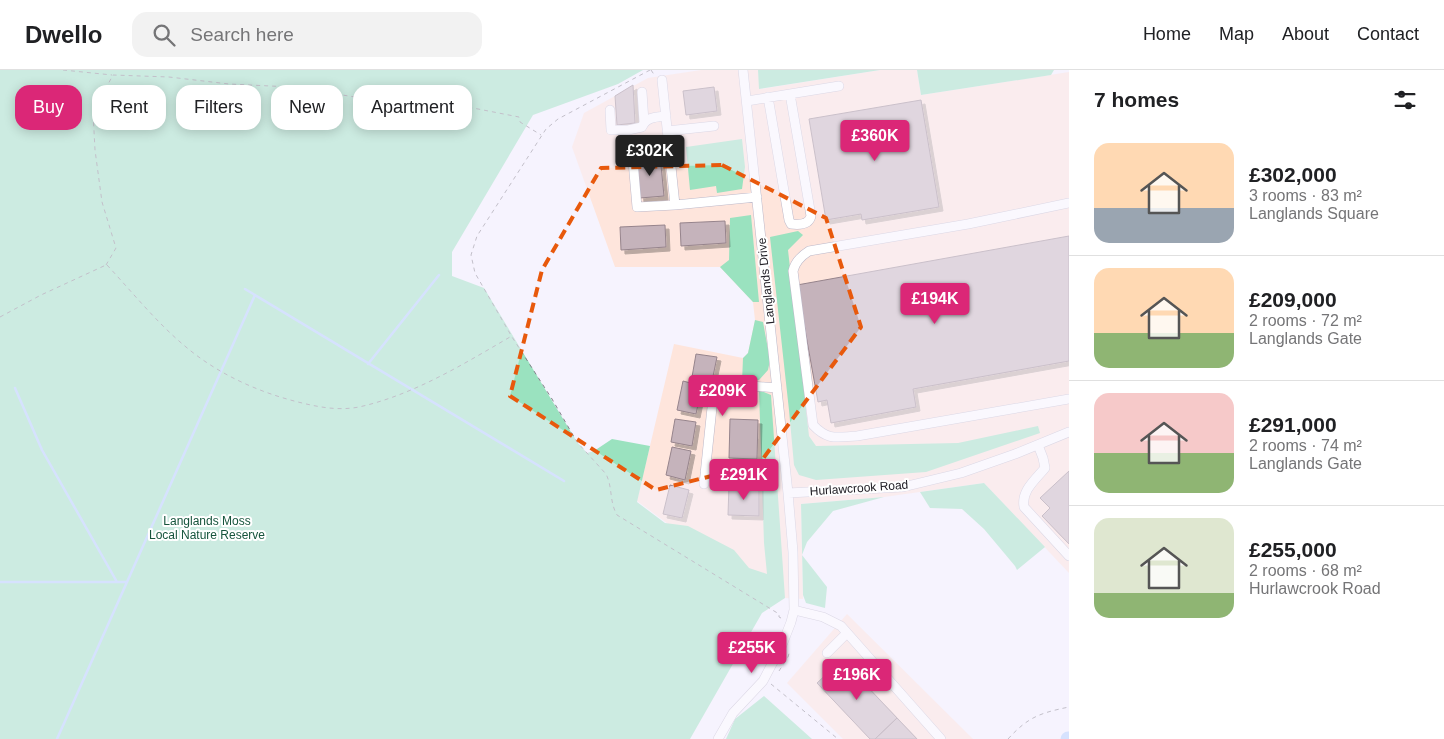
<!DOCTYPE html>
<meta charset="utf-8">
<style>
:root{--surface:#fff;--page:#f2f2f2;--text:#202124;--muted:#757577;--line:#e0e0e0;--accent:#db2777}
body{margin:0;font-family:Helvetica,sans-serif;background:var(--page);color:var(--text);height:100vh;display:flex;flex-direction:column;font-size:19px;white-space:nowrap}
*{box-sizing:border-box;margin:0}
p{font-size:16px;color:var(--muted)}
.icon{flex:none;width:28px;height:28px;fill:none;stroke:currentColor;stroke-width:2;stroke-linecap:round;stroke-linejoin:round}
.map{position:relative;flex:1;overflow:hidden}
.sheet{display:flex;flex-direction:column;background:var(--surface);width:375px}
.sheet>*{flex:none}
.banner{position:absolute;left:15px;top:15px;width:475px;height:45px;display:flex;gap:10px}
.price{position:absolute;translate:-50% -42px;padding:0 11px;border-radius:5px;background:var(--accent);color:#fff;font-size:16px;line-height:32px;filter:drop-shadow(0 1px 2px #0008)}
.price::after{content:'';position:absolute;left:50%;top:30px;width:15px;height:11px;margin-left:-8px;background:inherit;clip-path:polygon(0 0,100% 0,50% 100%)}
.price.current{background:#222;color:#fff}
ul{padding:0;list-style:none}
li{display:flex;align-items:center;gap:15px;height:125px;padding:0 25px}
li+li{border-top:1px solid var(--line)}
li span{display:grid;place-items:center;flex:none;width:140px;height:100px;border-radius:15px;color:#555}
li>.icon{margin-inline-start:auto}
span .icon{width:60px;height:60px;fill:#fffc;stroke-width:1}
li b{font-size:21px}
h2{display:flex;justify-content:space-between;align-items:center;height:60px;padding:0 25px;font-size:21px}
.pill{padding:0 18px;border-radius:15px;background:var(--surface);box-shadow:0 2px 12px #0003;font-size:18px;line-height:45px}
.pill.current{background:var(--accent);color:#fff}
header{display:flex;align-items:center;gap:30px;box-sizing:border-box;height:70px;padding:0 25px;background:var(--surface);border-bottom:1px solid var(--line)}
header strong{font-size:24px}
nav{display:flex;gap:28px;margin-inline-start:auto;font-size:18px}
.search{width:350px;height:45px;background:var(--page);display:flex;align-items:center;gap:12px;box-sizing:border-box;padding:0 18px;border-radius:15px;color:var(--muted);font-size:19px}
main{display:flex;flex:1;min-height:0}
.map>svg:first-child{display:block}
</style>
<header>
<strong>Dwello</strong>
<div class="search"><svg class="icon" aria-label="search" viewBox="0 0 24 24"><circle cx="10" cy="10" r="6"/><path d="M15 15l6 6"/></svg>Search here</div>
<nav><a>Home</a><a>Map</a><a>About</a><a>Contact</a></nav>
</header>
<main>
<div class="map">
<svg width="1069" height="669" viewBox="0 0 1069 669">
<defs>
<filter id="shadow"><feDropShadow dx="4" dy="4" stdDeviation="0" flood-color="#0004"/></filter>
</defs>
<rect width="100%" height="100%" fill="#f6f3fe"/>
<!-- industrial -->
<path fill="#fee5dc" d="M701,0h57l2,19 120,-19h37l4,25 148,-23v501l-85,-90 -100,14 -83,7 2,95 -36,-2 -130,-96 37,-157 69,14 5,-5 7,-33 -2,-18 -33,-35h-105l-43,-120 12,-34 64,-35z
M847,544l126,125h-130l-56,-56z"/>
<!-- green -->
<path fill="#9ae2bf" d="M0,0h643l-25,14 -85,31 -81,137v24l32,12 93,154 10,11 7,-2 18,-12 38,7 -13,56 28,21 23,3 46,24 15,18 18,6 -3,-31 -5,-153 12,5 14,203 -23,15 -72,126h-690z
M758,0h122l-121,19z
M917,0h137l-3,5 -130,20z
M742,69l3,28 -3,22 -25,4 -1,-7 -26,4 -4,-43z
M751,145l8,87h-6l-33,-35 9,-7 1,-42z
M798,161l5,4 -15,15 21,186 7,10 142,-3 80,-17 2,7 -114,39 -110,8 -17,-5 -5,-10 -5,-55 -19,-173z
M755,250l8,2 7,38 -2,10 -9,10 -17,2 1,-24 5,-5z
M984,413l61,64 -28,23 -2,-4 -31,-37 -22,-20 -32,-1 -10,-16z
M884,427l-51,14 -26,31 -5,13 25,32 -2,21 -19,-5 -3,-8 -2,-91z
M764,626l48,43h-86l9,-20z"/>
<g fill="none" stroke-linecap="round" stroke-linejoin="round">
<!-- stream -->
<path stroke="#afcfff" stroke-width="2.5" d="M245,219l319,192
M368,294l71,-89
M15,318l27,62 75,132
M0,512h127
M57,669l198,-444"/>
<!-- river -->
<path stroke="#afcfff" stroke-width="15" d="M1068,669h1"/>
</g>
<!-- building -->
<path fill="#c5b3bb" stroke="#96848c" filter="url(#shadow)" d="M633,15l2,38 -18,2 -2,-29z
M714,17l3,24 -31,4 -3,-24z
M921,30l18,107 -77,13 -1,-6 -35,6 -17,-101z
M660,85l4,41 -24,2 -4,-40z
M725,151l1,22 -45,3 -1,-23z
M665,155l1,22 -45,3 -1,-23z
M1069,166v125l-156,28 3,18 -85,16 -4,-23 -9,2 -21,-117z
M696,284l21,3 -5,24 -20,-4z
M683,311l19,5 -6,28 -19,-4z
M675,349l21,3 -4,24 -21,-4z
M730,349l28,1 -1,39 -28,-1z
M672,377l19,4 -6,29 -19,-5z
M1069,401v73l-27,-28 8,-8 -10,-10z
M670,415l19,5 -7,28 -19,-4z
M729,415l30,1v30l-31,-1z
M842,590l55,58 -22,21h-5l-53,-56z
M897,648l20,21h-42z"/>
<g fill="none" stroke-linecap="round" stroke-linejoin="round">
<defs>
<path id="minor" d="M662,10l13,125
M642,22l2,30
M768,27l21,123 2,4c8,1 18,1 20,-8l-21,-122
M747,31l92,-15
M610,40l1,20h17l14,-3c4,-10 14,-10 24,-11
M667,61l47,-5
M633,91l4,46 38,-2 82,-8
M1069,133l-101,21 -159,27c-8,5 -14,11 -16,20l20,154c15,16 24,12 44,11l212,-37
M1038,375l5,13 2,10c-10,12 -24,23 -21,39l45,49
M705,401l46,1
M704,414l9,-86 7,-11 19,-2 38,3
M788,423l115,-6 58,-14 54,-19 54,-22
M794,540l29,7 18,9 100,113
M827,583l20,-20
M718,669l15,-26 30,-32 19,-36 9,-23 3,-12 -1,-58 -5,-59 -45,-423"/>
</defs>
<!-- minor casing -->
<use href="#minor" stroke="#bcb8c9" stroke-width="10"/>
<!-- path -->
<path stroke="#84828b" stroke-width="1" stroke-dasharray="4 4" stroke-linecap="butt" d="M63,0l49,5
M650,0l-92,49 -12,10 -69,107 -6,19 4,18 37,64 40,62 25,43 29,32c7,14 3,27 11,41l162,99v3l4,2
M651,0l4,6
M106,195l10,-17 -14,-46 -7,-52 -2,-38 20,-37 56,2 60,7 62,3 64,10 17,-4 10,4h6l7,-2 21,7 32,5 25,1 46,9 1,5 21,13
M107,195c26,28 50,58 79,82 32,27 72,45 112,55 20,5 40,9 61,5 54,-12 103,-42 151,-70
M0,247l41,-22 65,-30
M779,601l9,-14 2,-7
M771,614l67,55
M1008,669c20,-22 32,-26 61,-32"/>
<!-- minor -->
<use href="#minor" stroke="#fff" stroke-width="9"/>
</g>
<!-- marked area -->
<path d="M0 0H1069V669H0ZM722,95l104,53 35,109 -102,137 -103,26 -146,-94 32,-126 59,-102z" fill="#f6f3fe" fill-opacity=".55" fill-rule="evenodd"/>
<path fill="none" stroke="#e8590c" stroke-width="4" stroke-dasharray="10 6" stroke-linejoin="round" d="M722,95l104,53 35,109 -102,137 -103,26 -146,-94 32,-126 59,-102z"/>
<g text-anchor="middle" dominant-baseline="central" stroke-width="4" stroke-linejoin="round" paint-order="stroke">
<!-- street labels -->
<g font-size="12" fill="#222027" stroke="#fff">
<text transform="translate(766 211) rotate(-96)">Langlands Drive</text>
<text transform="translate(859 418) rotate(-4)">Hurlawcrook Road</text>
</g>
<!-- park labels -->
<g font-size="12" fill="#16543c" stroke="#fff">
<text x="207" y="451">Langlands Moss<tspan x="207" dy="14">Local Nature Reserve</tspan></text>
</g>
</g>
</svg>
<b class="price" style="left:875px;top:92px">£360K</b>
<b class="price current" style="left:650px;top:107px">£302K</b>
<b class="price" style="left:935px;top:255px">£194K</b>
<b class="price" style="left:723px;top:347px">£209K</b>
<b class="price" style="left:744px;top:431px">£291K</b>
<b class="price" style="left:752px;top:604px">£255K</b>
<b class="price" style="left:857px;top:631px">£196K</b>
<div class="banner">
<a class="pill current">Buy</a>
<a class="pill">Rent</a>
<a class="pill">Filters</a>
<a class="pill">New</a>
<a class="pill">Apartment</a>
</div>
</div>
<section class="sheet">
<h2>7 homes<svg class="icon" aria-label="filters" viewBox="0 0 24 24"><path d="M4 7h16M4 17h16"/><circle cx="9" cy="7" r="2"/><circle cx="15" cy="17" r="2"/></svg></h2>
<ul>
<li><span style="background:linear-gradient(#ffd9b3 65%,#9aa5b1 0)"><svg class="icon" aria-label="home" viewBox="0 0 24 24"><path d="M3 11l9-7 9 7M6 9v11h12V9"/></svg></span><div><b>£302,000</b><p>3 rooms · 83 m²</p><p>Langlands Square</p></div></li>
<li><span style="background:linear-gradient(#ffd9b3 65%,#8fb573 0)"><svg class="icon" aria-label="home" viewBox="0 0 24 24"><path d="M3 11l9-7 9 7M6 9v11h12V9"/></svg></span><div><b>£209,000</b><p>2 rooms · 72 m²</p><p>Langlands Gate</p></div></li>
<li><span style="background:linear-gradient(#f6c9c9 60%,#8fb573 0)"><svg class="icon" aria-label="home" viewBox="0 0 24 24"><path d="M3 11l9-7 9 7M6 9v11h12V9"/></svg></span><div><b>£291,000</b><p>2 rooms · 74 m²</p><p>Langlands Gate</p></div></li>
<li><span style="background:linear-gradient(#dfe7d0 75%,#8fb573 0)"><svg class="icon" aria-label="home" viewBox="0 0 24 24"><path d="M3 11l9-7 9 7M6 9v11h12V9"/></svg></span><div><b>£255,000</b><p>2 rooms · 68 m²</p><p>Hurlawcrook Road</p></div></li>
</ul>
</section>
</main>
